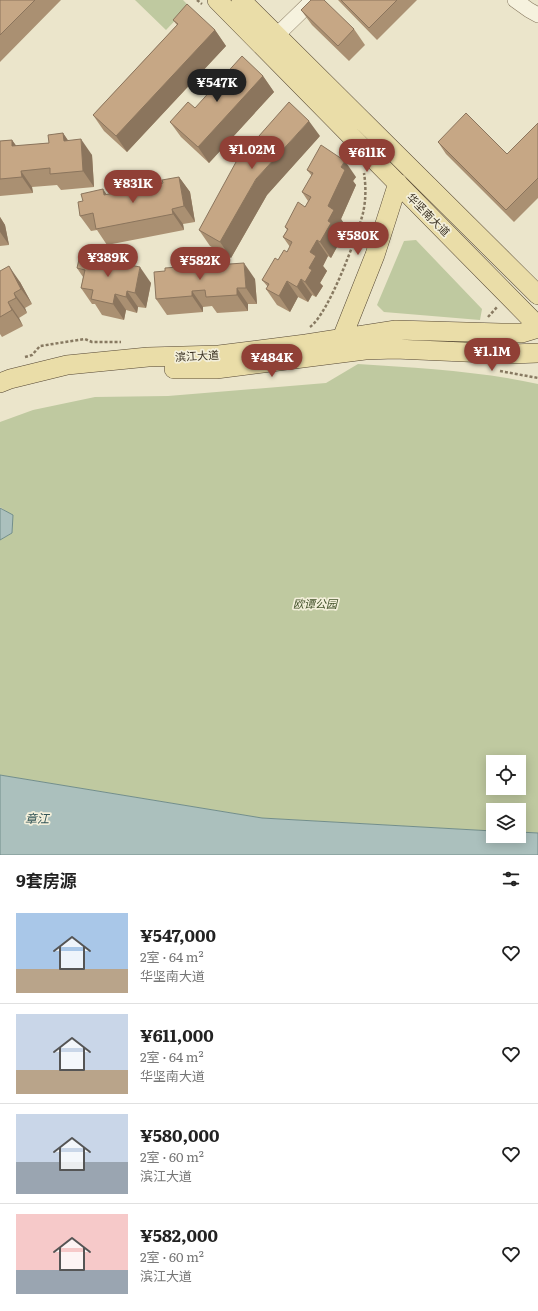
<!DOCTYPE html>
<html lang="zh">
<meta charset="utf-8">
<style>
:root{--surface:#fff;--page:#f6f6f6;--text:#222;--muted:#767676;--line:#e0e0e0;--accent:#904036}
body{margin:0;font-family:Literata,"Noto Sans SC",serif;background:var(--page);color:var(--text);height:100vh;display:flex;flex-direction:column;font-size:15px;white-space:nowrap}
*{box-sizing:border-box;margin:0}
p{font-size:13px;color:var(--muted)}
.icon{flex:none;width:22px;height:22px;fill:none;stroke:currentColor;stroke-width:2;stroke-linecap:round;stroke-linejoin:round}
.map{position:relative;height:855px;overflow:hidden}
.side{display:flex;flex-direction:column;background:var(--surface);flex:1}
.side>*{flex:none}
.controls{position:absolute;left:486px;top:755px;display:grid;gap:8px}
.controls a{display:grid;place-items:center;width:40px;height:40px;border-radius:0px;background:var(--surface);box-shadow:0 2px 10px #0003;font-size:20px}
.price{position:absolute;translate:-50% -34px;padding:0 9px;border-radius:14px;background:var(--accent);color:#fff;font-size:13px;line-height:26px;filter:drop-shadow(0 1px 2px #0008)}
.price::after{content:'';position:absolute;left:50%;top:24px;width:12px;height:9px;margin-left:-6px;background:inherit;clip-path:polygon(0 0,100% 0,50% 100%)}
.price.selected{background:#222;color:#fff}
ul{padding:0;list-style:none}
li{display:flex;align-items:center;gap:12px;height:100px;padding:0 16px}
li+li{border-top:1px solid var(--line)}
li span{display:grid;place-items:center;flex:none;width:112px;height:80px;border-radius:0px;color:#555}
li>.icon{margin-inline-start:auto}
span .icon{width:48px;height:48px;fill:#fffc;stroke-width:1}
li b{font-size:17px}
h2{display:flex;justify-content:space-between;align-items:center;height:48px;padding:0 16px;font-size:17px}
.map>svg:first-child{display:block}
</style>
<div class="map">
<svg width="538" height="855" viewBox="0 0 538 855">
<rect width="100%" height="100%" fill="#ebe5cb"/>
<!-- green -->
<path fill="#bfc9a0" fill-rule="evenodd" d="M135,0h48l6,6 -23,24z
M416,240l66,69 -2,11 -96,-8 -7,-7 27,-64z
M358,364c60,4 121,7 180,20v449l-19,-1v-22h-26v21l-231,-13 -262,-43v-235l12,-7 1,-17 -13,-9v-85l33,-12 62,-13 73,-1 158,-13zM493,762h26v26h-26z"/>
<!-- water -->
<path fill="#abc0bd" stroke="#728e8b" d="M0,508l13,7 -1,18 -12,7z
M0,775l262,43 231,13v5h26v-4l19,1v22h-538z"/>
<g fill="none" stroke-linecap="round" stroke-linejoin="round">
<defs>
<path id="minor" d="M515,0l14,10 9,5
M277,35l36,-35"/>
<path id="major" d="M217,0l321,326
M241,0l297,295
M342,338l33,-83 23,-72
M174,369h42l149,-19 30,-1 117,5 26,-1
M0,383l10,-4 57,-14 81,-8 71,-2 87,-11 90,-14 105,3h21l16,-5"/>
</defs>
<!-- minor casing -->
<use href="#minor" stroke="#877961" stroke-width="16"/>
<!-- major casing -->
<use href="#major" stroke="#554734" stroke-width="20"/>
<!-- path -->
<path stroke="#877961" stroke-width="2.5" stroke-dasharray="3 2" stroke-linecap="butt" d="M197,0l5,4
M488,317l10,-11
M310,327c19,-14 47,-90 53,-114 3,-13 3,-27 1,-40
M25,357l7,-2 8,-9 45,-7 7,3h29
M500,371l38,7"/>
<!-- minor -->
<use href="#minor" stroke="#f6f2de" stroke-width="15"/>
<!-- major -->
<use href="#major" stroke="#eadda8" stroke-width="19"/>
</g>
<!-- wall -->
<path fill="#aa9072" d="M0,0h61l-61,62z
M338,0h79l-40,40z
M301,10l53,19 11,16 -16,16 -37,-36z
M173,20l42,10 11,16 -99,106 -23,-21 -11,-16 84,-90z
M263,76l11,16 -65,71 -28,-26 -11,-15 25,-14z
M538,123v75l-24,24 -68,-68 -8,-12 69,12z
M63,133l5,8 24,14 2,32 -33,3 -4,-5 -25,2 1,6 -33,3v-55l12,-1 4,6 33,-3z
M320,136l-53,59 -36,63 -21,-12 -11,-16z
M307,170l49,7 -3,4 3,4 -15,34 4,6 -5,10 2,3 -11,20 -3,-2 -5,10 4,5 -7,12 3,3 -7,11 -4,-2 -4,7 -10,-5 -8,15 -13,-7 -11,-16 2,-2 -6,-7 16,-20 9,-8 3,-5 -7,-10 4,-7 -2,-3 20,-20 3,-6 -6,-9 10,-16z
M179,177l11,15 5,30 -12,2 1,6 -77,15 -10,-15 -6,1 -11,-15 3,-15 23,-6 57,-12z
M0,217l5,8 4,20 -9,1z
M121,259l3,5 27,19 -5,25 -8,-1 -1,6 -11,-3 -2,10 -22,-5 -7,-11h-3l-11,-16 2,-11 -6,-9 29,-8z
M203,265l3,4 9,-1 40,11 2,25h-9v7l-31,2 -5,-7 -9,1v5l-36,3 -11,-16 9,-28z
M0,271l20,11 12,22 -7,4 2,5 -8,5 4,8 -21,11 -2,-3z"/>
<!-- shaded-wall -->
<path fill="#8b755d" d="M215,30l11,16 -99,106 -11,-16z
M263,76l11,16 -65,71 -11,-16z
M309,121l11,15 -53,59 -36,63 -11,-16 36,-63z
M63,133l11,16 -10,-8z
M81,139l11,16 2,32 -11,-16z
M12,140l11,15 -11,-9z
M345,161l11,16 -3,4 3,4 -15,34 4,6 -5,10 2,3 -11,20 -11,-16 8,-21v-15l13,-39z
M21,171l11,16 1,6 -11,-16z
M179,177l11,15 5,30 -11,-16z
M103,189l11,16 -10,-10z
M172,209l11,15 1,6 -11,-16z
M0,217l5,8 4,20 -9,-13z
M317,240l11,16 -5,10 4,5 -7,12 3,3 -7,11 -11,-15 4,-14 1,-16z
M121,259l11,16 -12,-12z
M244,263l11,16 2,25 -11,-16z
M9,266l11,16 12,22 -11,-15z
M140,267l11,16 -5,25 -11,-15z
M301,279l11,16 -4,7 -11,-15z
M287,281l11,16 -8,15 -11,-16z
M237,288l11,16v7l-11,-16z
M127,291l11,16 -1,6 -11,-16z
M192,291l11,16v5l-11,-16z
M14,293l11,15 2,5 -11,-15z
M115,294l11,16 -2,10 -11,-16z
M8,302l11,16 4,8 -11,-16z"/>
<!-- building -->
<path fill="#c6a785" stroke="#8b755d" d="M0,0h35l-35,35z
M311,0h13l30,29 -16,17 -37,-36z
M341,0h56l-28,28z
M187,4l28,26 -99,106 -23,-21 85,-91 -5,-4z
M242,56l21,20 -65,71 -28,-25 18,-20 7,6z
M289,102l20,19 -53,58 -36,63 -21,-12 37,-68z
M466,113l41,41 31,-31v55l-32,32 -68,-68z
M63,133l1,8 17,-2 2,32 -33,3v-6l-29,3 1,6 -22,2v-38l12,-1v6l37,-3 -1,-8z
M321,145l24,16 -4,6 4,3 -17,36 6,4 -6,11 3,2 -11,19 -3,-2 -7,12 6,4 -7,12 3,2 -7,12 -4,-3 -4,8 -10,-6 -8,15 -13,-7 3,-5 -7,-4 13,-22 3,2 6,-10 3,2 5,-10 -9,-5 5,-8 -3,-2 13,-25 7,5 6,-10 -9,-5 11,-19 -6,-3z
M179,177l5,29 -12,3 1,5 -77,15 -3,-16 -13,3 -2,-14 5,-1 -2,-7 22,-5 1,6 59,-12 -1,-3z
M80,255l26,5 1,-4 14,3 -1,4 20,4 -5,26 -8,-2 -1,6 -11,-3 -2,10 -22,-5 2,-9 -12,-2 4,-18 -8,-2z
M244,263l2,25h-9v7l-31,2 -1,-7 -13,1v5l-36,3 -2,-27 11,-1v-3l38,-3 1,4 11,-1v-3z
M9,266l12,23 -7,4 2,5 -8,4 4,8 -12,7v-46z"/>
<g text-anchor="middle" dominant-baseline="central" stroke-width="3.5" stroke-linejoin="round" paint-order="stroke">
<!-- street labels -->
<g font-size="11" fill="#393022" stroke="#f3efda">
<text transform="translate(429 214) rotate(45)">华坚南大道</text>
<text transform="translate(197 355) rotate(-3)">滨江大道</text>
</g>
<!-- park labels -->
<g font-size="11" font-style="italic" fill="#44532b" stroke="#f3efda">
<text x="315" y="603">欧谭公园</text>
</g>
<!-- water labels -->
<g font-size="12" font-style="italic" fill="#335557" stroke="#f3efda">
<text x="37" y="818">章江</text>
</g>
</g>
</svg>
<div class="controls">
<a><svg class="icon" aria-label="locate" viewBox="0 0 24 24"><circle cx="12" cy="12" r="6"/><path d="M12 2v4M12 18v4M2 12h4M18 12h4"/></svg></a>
<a><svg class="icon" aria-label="layers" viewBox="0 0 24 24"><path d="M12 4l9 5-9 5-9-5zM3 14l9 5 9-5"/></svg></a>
</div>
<b class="price selected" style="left:217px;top:103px">¥547K</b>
<b class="price" style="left:252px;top:170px">¥1.02M</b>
<b class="price" style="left:367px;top:173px">¥611K</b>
<b class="price" style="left:133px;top:204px">¥831K</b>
<b class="price" style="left:358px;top:256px">¥580K</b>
<b class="price" style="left:108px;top:278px">¥389K</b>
<b class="price" style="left:200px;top:281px">¥582K</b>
<b class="price" style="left:492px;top:372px">¥1.1M</b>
<b class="price" style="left:272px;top:378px">¥484K</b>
</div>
<section class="side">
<h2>9套房源<svg class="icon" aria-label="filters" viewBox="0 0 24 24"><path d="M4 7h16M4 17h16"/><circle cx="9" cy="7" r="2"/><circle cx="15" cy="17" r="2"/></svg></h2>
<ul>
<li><span style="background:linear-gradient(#a9c7e8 70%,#b9a48a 0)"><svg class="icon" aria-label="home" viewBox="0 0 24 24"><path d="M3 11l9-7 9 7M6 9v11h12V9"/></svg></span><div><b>¥547,000</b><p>2室 · 64 m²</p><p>华坚南大道</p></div><svg class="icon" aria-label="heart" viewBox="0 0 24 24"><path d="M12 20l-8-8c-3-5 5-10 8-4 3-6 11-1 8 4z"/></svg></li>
<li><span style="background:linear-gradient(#c9d6e8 70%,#b9a48a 0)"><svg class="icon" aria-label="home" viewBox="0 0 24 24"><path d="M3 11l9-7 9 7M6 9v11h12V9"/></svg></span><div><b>¥611,000</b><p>2室 · 64 m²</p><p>华坚南大道</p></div><svg class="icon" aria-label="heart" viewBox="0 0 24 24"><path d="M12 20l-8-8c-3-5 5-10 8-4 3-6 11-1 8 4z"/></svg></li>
<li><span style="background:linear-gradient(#c9d6e8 60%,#9aa5b1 0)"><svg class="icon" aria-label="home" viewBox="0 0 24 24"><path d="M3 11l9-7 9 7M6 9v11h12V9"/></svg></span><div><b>¥580,000</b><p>2室 · 60 m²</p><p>滨江大道</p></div><svg class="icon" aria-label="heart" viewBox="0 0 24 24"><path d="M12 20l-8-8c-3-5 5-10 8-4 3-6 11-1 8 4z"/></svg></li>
<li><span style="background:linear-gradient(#f6c9c9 70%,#9aa5b1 0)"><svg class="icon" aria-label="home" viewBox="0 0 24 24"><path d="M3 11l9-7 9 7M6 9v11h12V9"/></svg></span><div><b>¥582,000</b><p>2室 · 60 m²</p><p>滨江大道</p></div><svg class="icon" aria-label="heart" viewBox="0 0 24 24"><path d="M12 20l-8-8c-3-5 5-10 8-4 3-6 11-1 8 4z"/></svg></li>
</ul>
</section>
